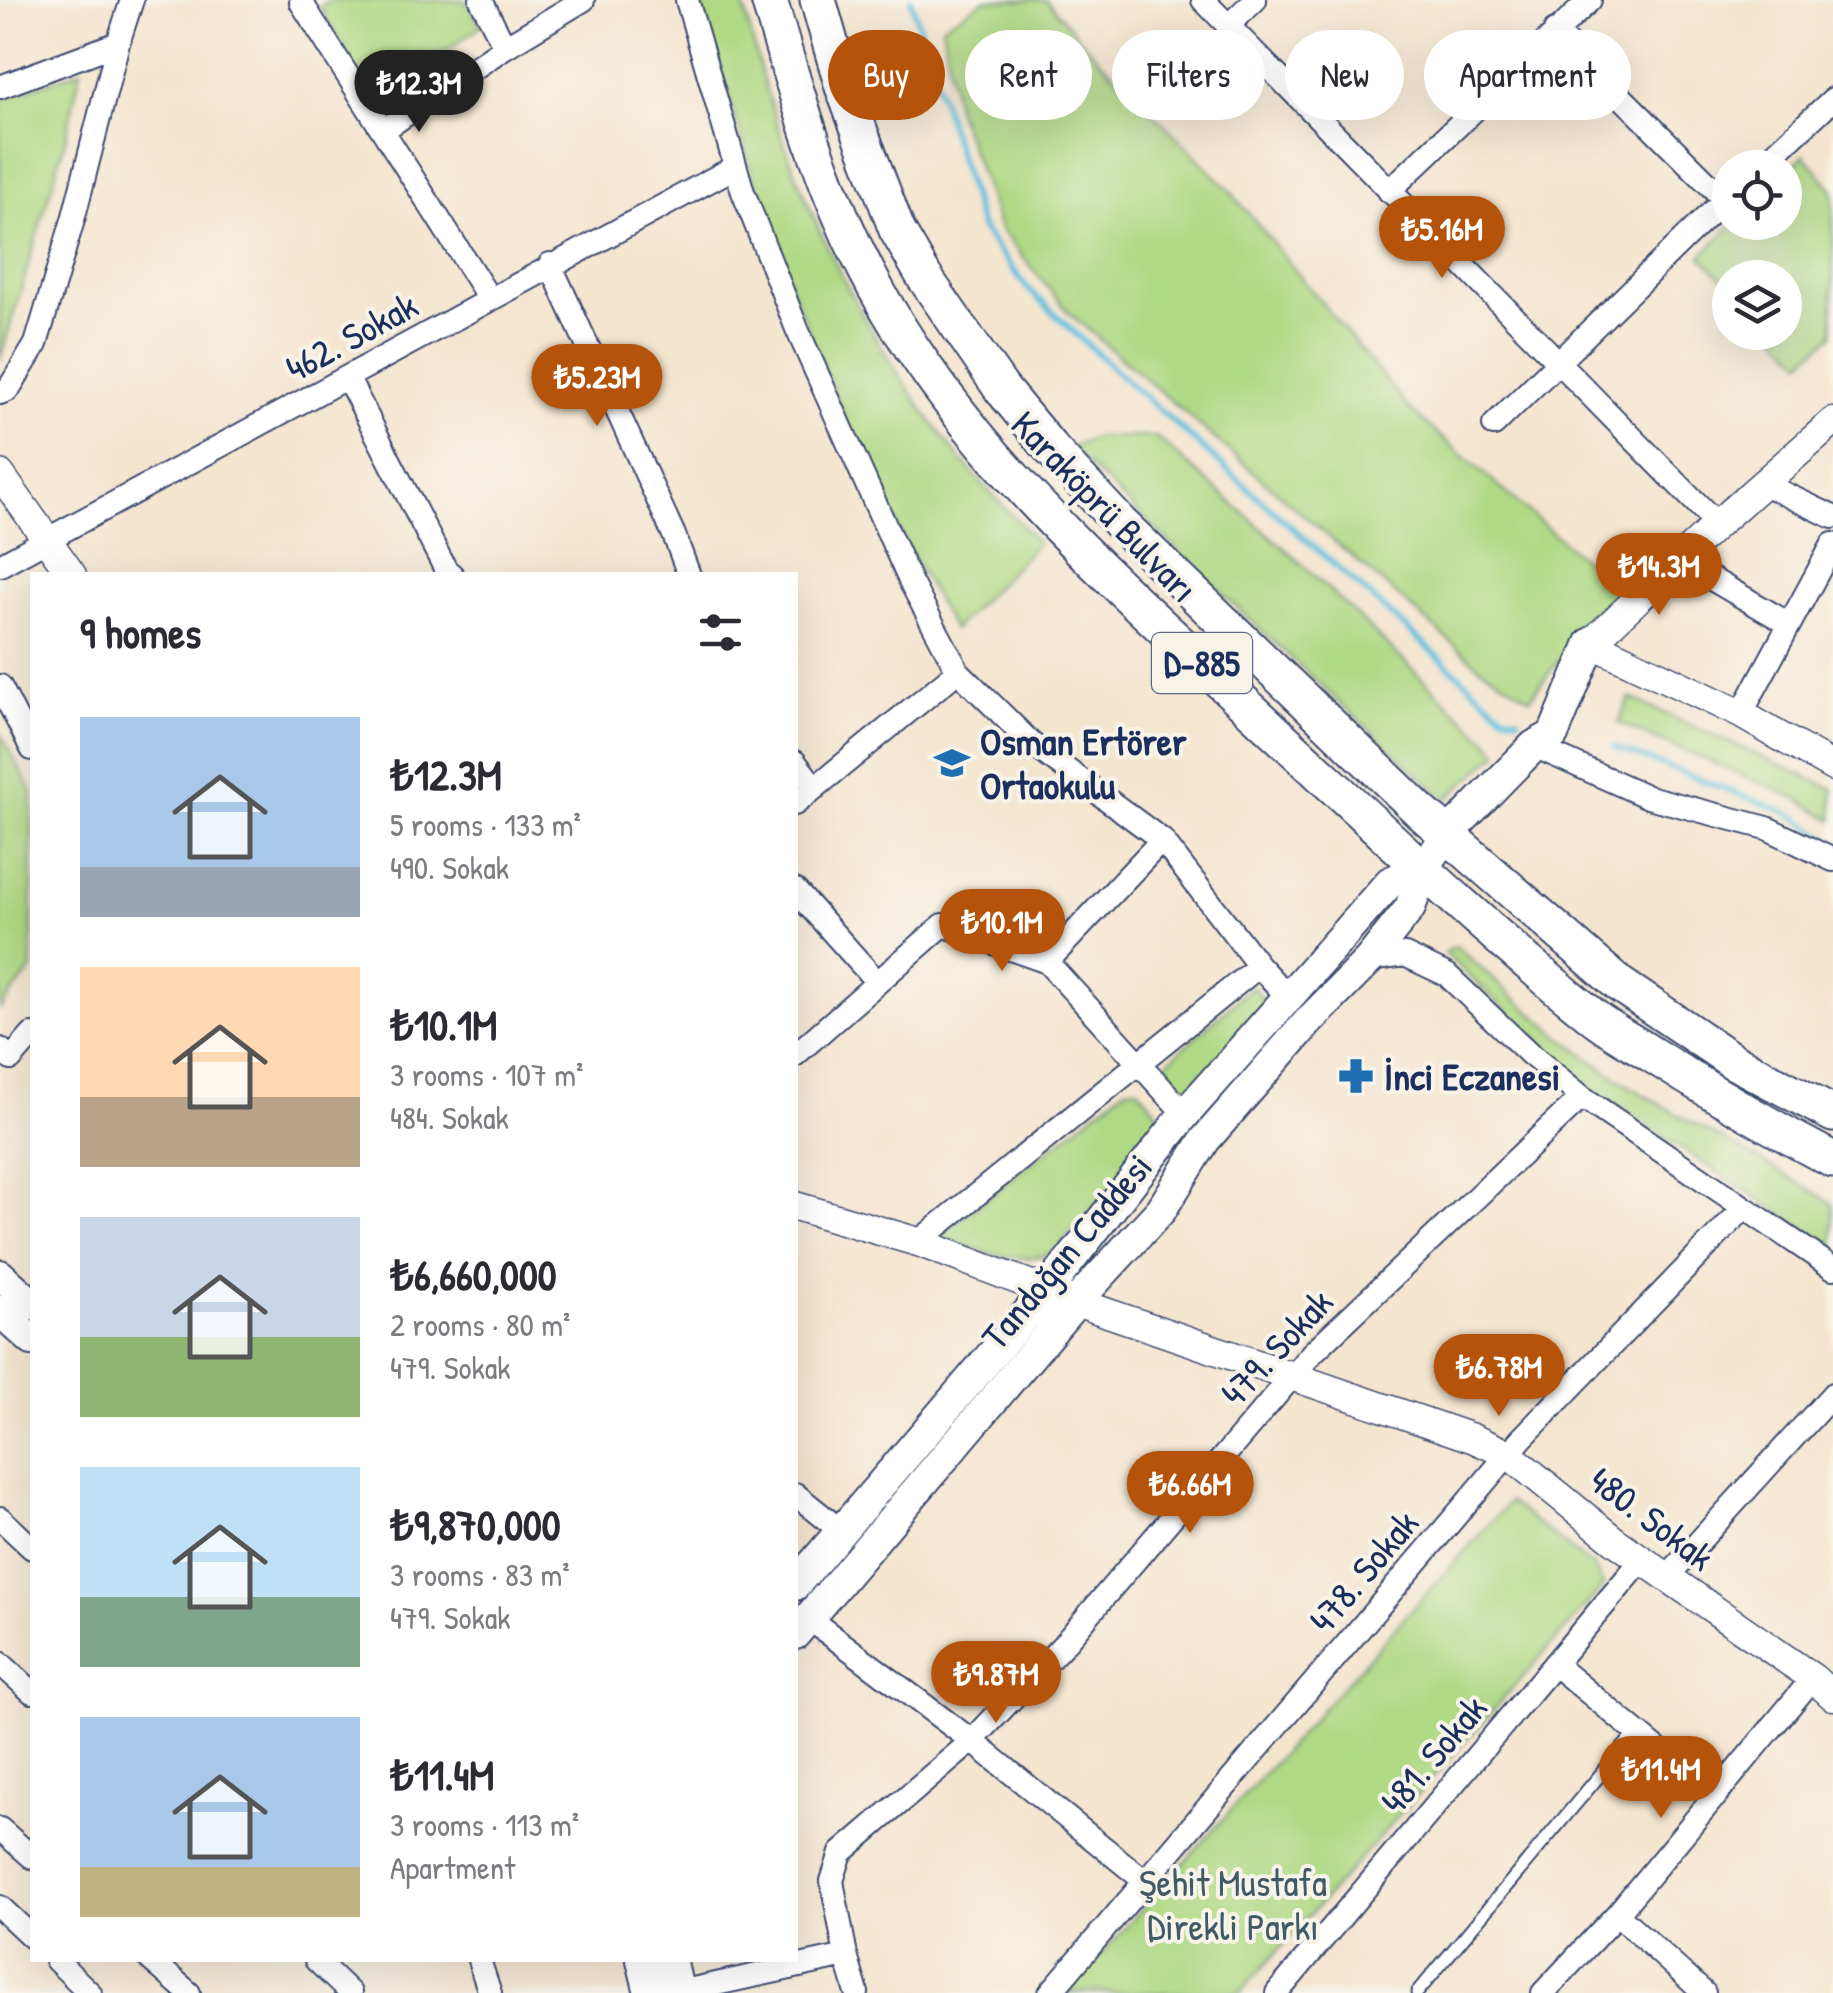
<!DOCTYPE html>
<meta charset="utf-8">
<style>
:root{--surface:#fff;--page:#f2f2f3;--text:#2b2b33;--muted:#7c7c81;--accent:#b45309}
body{margin:0;font-family:"Patrick Hand",sans-serif;background:var(--page);color:var(--text);height:100vh;display:flex;flex-direction:column;font-size:38px;white-space:nowrap}
*{box-sizing:border-box;margin:0}
p{font-size:32px;color:var(--muted)}
.icon{flex:none;width:55px;height:55px;fill:none;stroke:currentColor;stroke-width:2;stroke-linecap:round;stroke-linejoin:round}
.map{position:relative;flex:1;overflow:hidden}
.panel{position:absolute;left:30px;top:572px;width:768px;height:1390px;display:flex;flex-direction:column;background:var(--surface);border-radius:0px;box-shadow:0 10px 40px #0002}
.panel>*{flex:none}
.guide{position:absolute;left:828px;top:30px;width:855px;height:90px;display:flex;gap:20px}
.controls{position:absolute;left:1712px;top:150px;display:grid;gap:20px}
.controls a{display:grid;place-items:center;width:90px;height:90px;border-radius:50%;background:var(--surface);box-shadow:0 10px 40px #0002;font-size:50px}
.price{position:absolute;translate:-50% -85px;padding:0 22px;border-radius:35px;background:var(--accent);color:#fff;font-size:32px;line-height:65px;filter:drop-shadow(0 2px 5px #0008)}
.price::after{content:'';position:absolute;left:50%;top:60px;width:30px;height:22px;margin-left:-15px;background:inherit;clip-path:polygon(0 0,100% 0,50% 100%)}
.price.active{background:#222;color:#fff}
ul{padding:0;list-style:none}
li{display:flex;align-items:center;gap:30px;height:250px;padding:0 50px}
li span{display:grid;place-items:center;flex:none;width:280px;height:200px;border-radius:0px;color:#555}
li>.icon{margin-inline-start:auto}
span .icon{width:120px;height:120px;fill:#fffc;stroke-width:1}
li b{font-size:42px}
h2{display:flex;justify-content:space-between;align-items:center;height:120px;padding:0 50px;font-size:42px}
.chip{padding:0 35px;border-radius:45px;background:var(--surface);box-shadow:0 10px 40px #0002;font-size:35px;line-height:90px}
.chip.active{background:var(--accent);color:#fff}
.map>svg:first-child{display:block}
</style>
<div class="map">
<svg width="1833" height="1993" viewBox="0 0 1833 1993">
<rect width="100%" height="100%" fill="#f7f3e8"/>
<filter id="ink" filterUnits="userSpaceOnUse"><feTurbulence type="fractalNoise" baseFrequency=".01" numOctaves="2"/><feDisplacementMap in="SourceGraphic" scale="20" xChannelSelector="R" yChannelSelector="G"/><feConvolveMatrix kernelMatrix="1 2 1 2 8 2 1 2 1" color-interpolation-filters="sRGB"/></filter>
<filter id="wash" filterUnits="userSpaceOnUse"><feTurbulence type="fractalNoise" baseFrequency=".0048" numOctaves="4" result="noise"/><feDisplacementMap in="SourceGraphic" scale="40" xChannelSelector="R" yChannelSelector="G"/><feGaussianBlur stdDeviation="2.25" result="paint"/><feColorMatrix in="noise" values="0 0 0 0 0 0 0 0 0 0 0 0 0 0 0 0 0 1.4 0 .05"/><feComposite in="paint" operator="in"/></filter>
<g filter="url(#wash)">
<rect width="100%" height="100%" fill="#f4e5cf"/>
<!-- green -->
<path fill="#afd984" stroke="#658471" stroke-width="2.5" d="M330,0h135l16,26 -107,75 -54,-94z
M700,0h42c10,37 18,75 31,111 40,120 99,236 178,336 26,34 58,64 87,96l-85,87c-68,-120 -127,-245 -173,-374 -30,-85 -55,-171 -80,-256z
M985,0h61l42,48 138,138 183,223 212,183 -48,50 -43,56 -50,-31 -411,-354 -69,-84 -44,-121 -14,-82z
M81,70l-16,71 -65,219v-260z
M1804,155l29,35v145l-31,26 -27,-28 10,-1v-54h-55v8l-29,-30 34,-33 50,-1v-49z
M1096,437h60l135,117 209,198 -52,46 -8,-4 -170,-155 -200,-191z
M1630,698l203,91v31l-37,-22 -178,-75z
M0,733l32,58v178l-32,40z
M1456,946c54,48 110,100 172,139 67,42 139,76 205,119v43l-158,-102 -90,-62 -141,-130z
M1252,986l20,26 -80,89 -30,-34z
M1137,1087l29,34v6l-113,126c-39,13 -78,-3 -114,-17l187,-148z
M1509,1502l85,65 10,19 -364,407h-174z"/>
<g fill="none" stroke-linecap="round" stroke-linejoin="round">
<!-- stream -->
<path stroke="#61c0df" stroke-width="6" d="M911,0l70,228 47,61 101,94 374,331 16,4
M1614,747l177,67 42,28"/>
</g>
</g>
<g filter="url(#ink)">
<g fill="none" stroke-linecap="round" stroke-linejoin="round">
<defs>
<path id="service" d="M1417,1993l219,-261"/>
<path id="minor" d="M304,0l-3,2 188,296
M481,0l24,47
M687,0l56,192 54,137 114,254 47,88 74,73 130,96 97,126 31,33
M1203,0l514,524
M1229,25l26,-25
M1555,31l169,168
M0,87l118,-44
M385,129l120,-82 78,-47
M1759,168l74,-69
M1389,191l201,-191
M550,264l124,271 15,40
M348,379l98,191 6,5
M0,393l8,-3 28,-46 37,-124 45,-177 14,-43
M1494,425l236,-231
M1764,484l69,33
M1679,560l110,64
M0,565l735,-398
M0,686l32,63
M1741,714l92,-170
M1534,746l114,51 119,31 66,32
M795,762l20,26
M795,804l163,-133
M795,890l82,92
M1369,960l36,-5 42,20 83,79 52,43 251,171
M1047,962l138,152
M0,1049l11,10 21,-24
M795,1055l148,-130 104,37 115,-122
M918,1242l341,-276
M795,1494l46,37
M0,1518l32,30
M1666,1578l167,-184
M808,1618l164,123 174,141
M0,1663l32,29
M1554,1664l161,133
M0,1829l32,28
M0,1907l32,30
M1617,1914l87,79
M56,1960l34,33
M151,1960l38,33
M316,1960l34,33
M479,1960l11,33
M679,1992l167,-36
M857,1993l-11,-37 -14,-75 9,-28 131,-112 90,-95 250,-293 270,-256
M1050,1993l472,-555 222,-230
M1277,1993l365,-433
M1543,1993l74,-79 196,-236"/>
<path id="tertiary" d="M1833,422l-116,102 -126,119 150,71 92,53
M0,474l72,101
M795,1206l123,36 158,60 396,136 36,16 107,87 198,137 20,18"/>
<path id="secondary" d="M0,1275l32,29
M0,1311l32,29
M795,1585l252,-295 138,-176 205,-232 34,-15
M795,1634l281,-332 85,-92 44,-70 104,-119 60,-61 41,-52 14,-41 25,-34 85,-87 19,-11 38,-92
M642,1960l8,33
M671,1960l8,33"/>
<path id="trunk" d="M769,0c30,104 60,209 115,303 92,159 229,278 362,402 113,104 224,213 344,309 18,15 41,27 61,40 59,38 120,73 182,106
M818,0l25,87 54,143 28,48 76,110 51,62 68,73 300,288 199,173 114,77 100,53"/>
</defs>
<!-- service casing -->
<use href="#service" stroke="#3c4a6f" stroke-width="15"/>
<!-- minor casing -->
<use href="#minor" stroke="#3c4a6f" stroke-width="26"/>
<!-- tertiary casing -->
<use href="#tertiary" stroke="#3c4a6f" stroke-width="31"/>
<!-- secondary casing -->
<use href="#secondary" stroke="#3c4a6f" stroke-width="34"/>
<!-- trunk casing -->
<use href="#trunk" stroke="#3c4a6f" stroke-width="39"/>
<!-- service -->
<use href="#service" stroke="#fff" stroke-width="11"/>
<!-- minor -->
<use href="#minor" stroke="#fff" stroke-width="22"/>
<!-- tertiary -->
<use href="#tertiary" stroke="#fff" stroke-width="28"/>
<!-- secondary -->
<use href="#secondary" stroke="#fff" stroke-width="30"/>
<!-- trunk -->
<use href="#trunk" stroke="#fff" stroke-width="35"/>
</g>
</g>
<!-- icons -->
<defs>
<symbol id="school-bare" viewBox="-9 -9 18 18"><path d="M0-5L7-2L0 1L-7-2ZM-4 1L0 2.5L4 1V4Q0 6-4 4Z" fill="#1f6fb2" stroke="#f7f3e8" stroke-width="2.5" paint-order="stroke"/></symbol>
<symbol id="pharmacy-bare" viewBox="-9 -9 18 18"><path d="M-2-6h4v4h4v4h-4v4h-4v-4h-4v-4h4Z" fill="#1f6fb2" stroke="#f7f3e8" stroke-width="2.5" paint-order="stroke"/></symbol>
</defs>
<g fill-rule="evenodd">
<use href="#school-bare" x="927" y="738" width="50" height="50"/>
<use href="#pharmacy-bare" x="1331" y="1051" width="50" height="50"/>
</g>
<g text-anchor="middle" dominant-baseline="central" stroke-width="8" stroke-linejoin="round" paint-order="stroke">
<!-- shield labels -->
<rect fill="#f7f3e8" stroke="#5d6a87" stroke-width="2.5" x="1152" y="633" width="100" height="60" rx="8"/>
<g font-size="35" font-weight="bold" fill="#1b2f5e">
<text x="1202" y="663">D-885</text>
</g>
<!-- street labels -->
<g font-size="38" fill="#1b2f5e" stroke="#f7f3e8">
<text transform="translate(351 336) rotate(-29)">462. Sokak</text>
<text transform="translate(1105 506) rotate(46)">Karaköprü Bulvarı</text>
<text transform="translate(1066 1251) rotate(-50)">Tandoğan Caddesi</text>
<text transform="translate(1276 1347) rotate(-47)">479. Sokak</text>
<text transform="translate(1652 1518) rotate(37)">480. Sokak</text>
<text transform="translate(1363 1571) rotate(-50)">478. Sokak</text>
<text transform="translate(1433 1754) rotate(-50)">481. Sokak</text>
</g>
<!-- poi labels -->
<g font-size="38" font-weight="bold" fill="#1b2f5e" stroke="#f7f3e8" text-anchor="start">
<text x="980" y="741">Osman Ertörer<tspan x="980" dy="44">Ortaokulu</tspan></text>
<text x="1384" y="1076">İnci Eczanesi</text>
</g>
<!-- park labels -->
<g font-size="38" fill="#405a68" stroke="#f7f3e8">
<text x="1233" y="1882">Şehit Mustafa<tspan x="1233" dy="44">Direkli Parkı</tspan></text>
</g>
</g>
</svg>
<div class="controls">
<a><svg class="icon" aria-label="locate" viewBox="0 0 24 24"><circle cx="12" cy="12" r="6"/><path d="M12 2v4M12 18v4M2 12h4M18 12h4"/></svg></a>
<a><svg class="icon" aria-label="layers" viewBox="0 0 24 24"><path d="M12 4l9 5-9 5-9-5zM3 14l9 5 9-5"/></svg></a>
</div>
<b class="price active" style="left:419px;top:135px">₺12.3M</b>
<b class="price" style="left:1442px;top:281px">₺5.16M</b>
<b class="price" style="left:597px;top:429px">₺5.23M</b>
<b class="price" style="left:1659px;top:618px">₺14.3M</b>
<b class="price" style="left:1002px;top:974px">₺10.1M</b>
<b class="price" style="left:1499px;top:1419px">₺6.78M</b>
<b class="price" style="left:1190px;top:1536px">₺6.66M</b>
<b class="price" style="left:996px;top:1726px">₺9.87M</b>
<b class="price" style="left:1661px;top:1821px">₺11.4M</b>
<div class="guide">
<a class="chip active">Buy</a>
<a class="chip">Rent</a>
<a class="chip">Filters</a>
<a class="chip">New</a>
<a class="chip">Apartment</a>
</div>
<section class="panel">
<h2>9 homes<svg class="icon" aria-label="filters" viewBox="0 0 24 24"><path d="M4 7h16M4 17h16"/><circle cx="9" cy="7" r="2"/><circle cx="15" cy="17" r="2"/></svg></h2>
<ul>
<li><span style="background:linear-gradient(#a9c7e8 75%,#9aa5b1 0)"><svg class="icon" aria-label="home" viewBox="0 0 24 24"><path d="M3 11l9-7 9 7M6 9v11h12V9"/></svg></span><div><b>₺12.3M</b><p>5 rooms · 133 m²</p><p>490. Sokak</p></div></li>
<li><span style="background:linear-gradient(#ffd9b3 65%,#b9a48a 0)"><svg class="icon" aria-label="home" viewBox="0 0 24 24"><path d="M3 11l9-7 9 7M6 9v11h12V9"/></svg></span><div><b>₺10.1M</b><p>3 rooms · 107 m²</p><p>484. Sokak</p></div></li>
<li><span style="background:linear-gradient(#c9d6e8 60%,#8fb573 0)"><svg class="icon" aria-label="home" viewBox="0 0 24 24"><path d="M3 11l9-7 9 7M6 9v11h12V9"/></svg></span><div><b>₺6,660,000</b><p>2 rooms · 80 m²</p><p>479. Sokak</p></div></li>
<li><span style="background:linear-gradient(#bfe0f5 65%,#7fa58c 0)"><svg class="icon" aria-label="home" viewBox="0 0 24 24"><path d="M3 11l9-7 9 7M6 9v11h12V9"/></svg></span><div><b>₺9,870,000</b><p>3 rooms · 83 m²</p><p>479. Sokak</p></div></li>
<li><span style="background:linear-gradient(#a9c7e8 75%,#c2b280 0)"><svg class="icon" aria-label="home" viewBox="0 0 24 24"><path d="M3 11l9-7 9 7M6 9v11h12V9"/></svg></span><div><b>₺11.4M</b><p>3 rooms · 113 m²</p><p>Apartment</p></div></li>
</ul>
</section>
</div>
